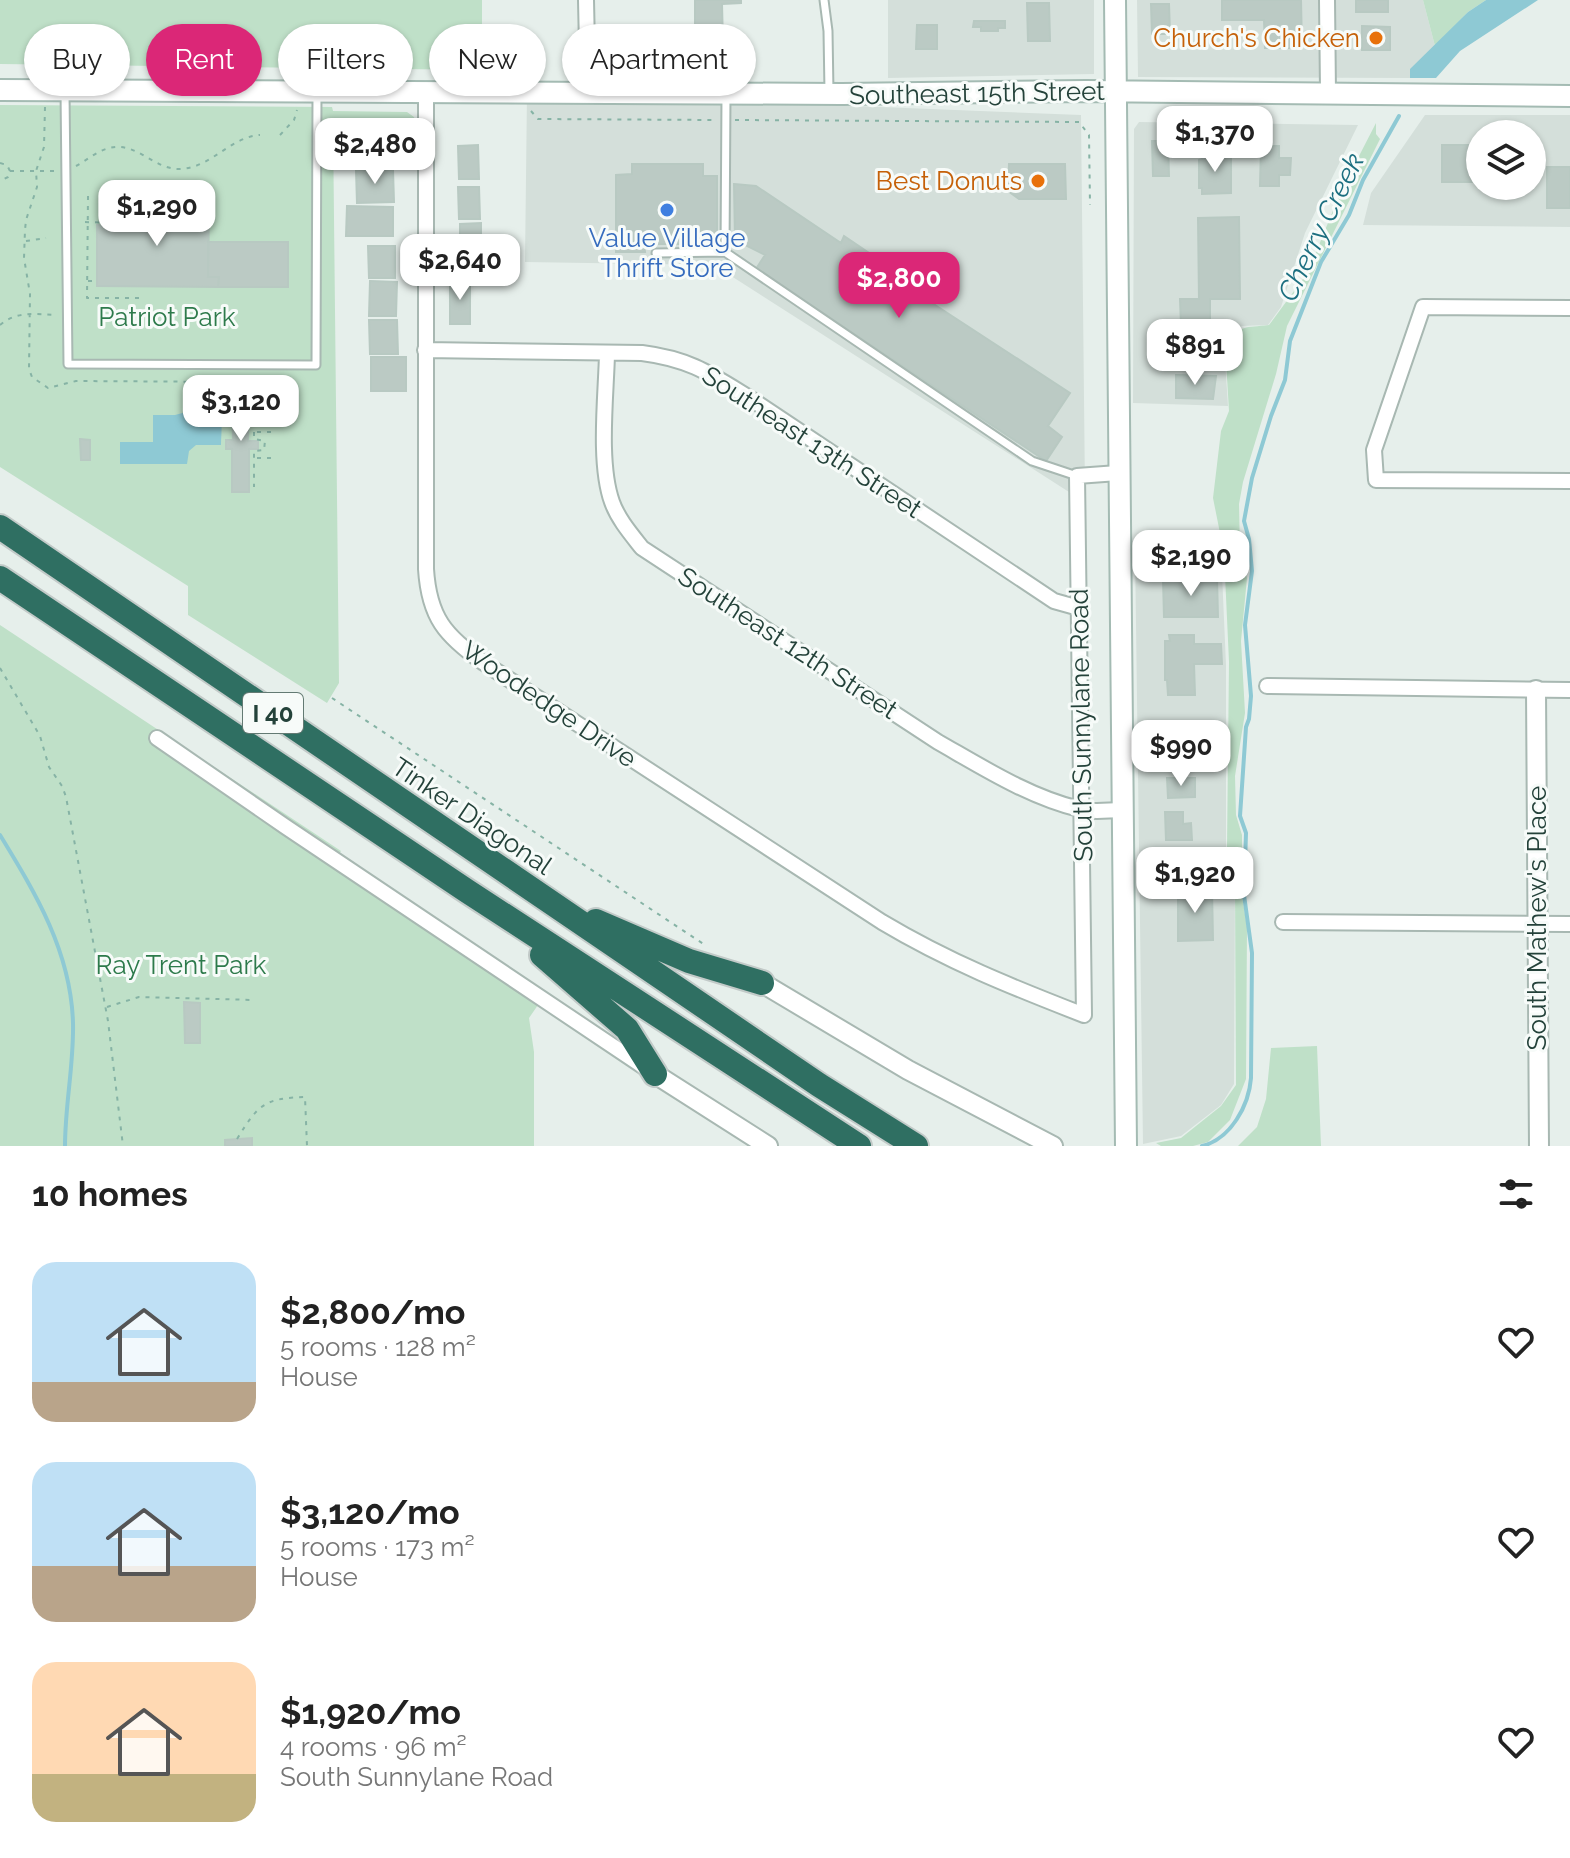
<!DOCTYPE html>
<meta charset="utf-8">
<style>
:root{--surface:#fff;--page:#f6f6f6;--text:#222;--muted:#767676;--accent:#db2777}
body{margin:0;font-family:Raleway,sans-serif;background:var(--page);color:var(--text);height:100vh;display:flex;flex-direction:column;font-size:30px;white-space:nowrap}
*{box-sizing:border-box;margin:0}
p{font-size:26px;color:var(--muted)}
.icon{flex:none;width:44px;height:44px;fill:none;stroke:currentColor;stroke-width:2;stroke-linecap:round;stroke-linejoin:round}
.map{position:relative;height:1146px;overflow:hidden}
.side{display:flex;flex-direction:column;background:var(--surface);flex:1}
.side>*{flex:none}
.top-card{position:absolute;left:24px;top:24px;width:800px;height:72px;display:flex;gap:16px}
.fabs{position:absolute;left:1466px;top:120px;display:grid;gap:16px}
.fabs a{display:grid;place-items:center;width:80px;height:80px;border-radius:50%;background:var(--surface);box-shadow:0 2px 6px #0004;font-size:40px}
.price{position:absolute;translate:-50% -68px;padding:0 18px;border-radius:16px;background:#fff;color:#222;font-size:26px;line-height:52px;filter:drop-shadow(0 2px 4px #0008)}
.price::after{content:'';position:absolute;left:50%;top:48px;width:24px;height:18px;margin-left:-12px;background:inherit;clip-path:polygon(0 0,100% 0,50% 100%)}
.price.on{background:var(--accent);color:#fff}
ul{padding:0;list-style:none}
li{display:flex;align-items:center;gap:24px;height:200px;padding:0 32px}
li span{display:grid;place-items:center;flex:none;width:224px;height:160px;border-radius:24px;color:#555}
li>.icon{margin-inline-start:auto}
span .icon{width:96px;height:96px;fill:#fffc;stroke-width:1}
li b{font-size:34px}
h2{display:flex;justify-content:space-between;align-items:center;height:96px;padding:0 32px;font-size:34px}
.pill{padding:0 28px;border-radius:36px;background:var(--surface);box-shadow:0 2px 6px #0004;font-size:28px;line-height:72px}
.pill.on{background:var(--accent);color:#fff}
.map>svg:first-child{display:block}
</style>
<div class="map">
<svg width="1570" height="1146" viewBox="0 0 1570 1146">
<rect width="100%" height="100%" fill="#e6efeb"/>
<!-- built -->
<path fill="#d4dfda" fill-rule="evenodd" d="M888,0h206v74l-206,4z
M1137,0h286l12,46 -24,23 -1,9 -272,-1z
M527,93l554,22 4,378 -16,-1 -355,-227 -189,-3z
M1425,115h145v112l-207,-2 8,-32zM1480,134h52v52h-52z
M1139,122l219,3 -53,108 -24,74 -13,18 -26,1 -7,4 -11,14 4,62 -95,-3 1,-274z
M1135,550l86,1 5,114v184h6l3,38 -1,197 -13,21 -40,31 -38,8z"/>
<!-- green -->
<path fill="#bfe0c8" d="M0,0h482v70l-482,-6z
M1423,0h63l-18,12 -33,34z
M0,105l332,2 1,4 74,1 7,5 2,7h-83l6,559 -12,20 -139,-88v-29l-188,-119z
M1376,123v11l4,5 -93,187 -11,48 -33,108 -4,22 1,47 7,27 -6,63 4,72 -10,63 1,39 6,20v61l5,31 -1,152 -16,41 -22,22 -15,4h-32l-5,-3 25,-5 40,-32 15,-21 -1,-199 -2,-37 -6,-1 2,-186 -5,-109 -11,-55 8,-67 8,-20 -4,-67c16,-20 20,-16 44,-19l39,-53 33,-81z
M0,625l341,226 -10,15 207,139 -9,13 5,34v94h-534z
M1317,1046l4,100h-83l19,-19 9,-28 5,-51z"/>
<!-- water -->
<path fill="#8ec9d4" d="M1486,0h52l-78,51 -24,27h-26v-9l58,-57z
M212,405c13,8 9,26 9,40h-25l-7,6 -2,13h-67v-22h33v-27h22z"/>
<g fill="none" stroke-linecap="round" stroke-linejoin="round">
<!-- stream -->
<path stroke="#8ec9d4" stroke-width="4" d="M0,835c36,59 71,117 73,188 1,41 -8,82 -8,123
M1202,1146c29,-7 47,-41 49,-68l1,-125 -8,-58 2,-62 -6,-17 6,-89 3,-8 2,-23 -6,-71 7,-54 -3,-32 -5,-18 8,-43 19,-62 14,-36 5,-39 31,-79 28,-47 14,-35 36,-64"/>
</g>
<!-- building -->
<path fill="#bbcac4" stroke="#b8c9c2" stroke-width="2" d="M695,0h46v3l-19,1 1,39 -28,1z
M1222,0h79l1,48h-37l-1,-28h-42z
M1356,0h32v12h-32z
M1027,3h22l1,38h-22z
M1151,4h18l1,30h-18z
M974,21h31v7h-7v3h-17v-4h-8z
M917,25h20v24h-21z
M1362,26l28,1v23h-28z
M363,129h29v35h-29z
M1152,141h16l1,35h-16z
M478,145l1,34h-20l-1,-33z
M1442,145h38v37h-38z
M1261,146h18v12h12l-1,17h-11v11h-19z
M1231,153v40l-29,1v-6h-3v-28l3,-1v-5z
M632,164h71v12h14v68h-73l1,8h-29v-77l16,-1z
M1009,164h56l1,35h-47l-11,-8z
M1547,167h23v41h-23z
M356,170h37l1,32 -37,1z
M734,184l22,2 85,57 3,-7 65,44 -3,6 164,107 -22,33 14,11 -16,24 -290,-192 9,-14 -30,-15z
M164,186v23h45l-1,68h11l-1,10 -121,-1v-61l51,1v-4l-4,-1v-34z
M458,187h21l1,32h-21z
M347,206l46,1v29h-47z
M1239,217l1,82h-30v26h-29l-1,-26h19l-1,-81z
M481,223v20h-21v-19z
M208,242h80v45h-70l1,-10h-11z
M368,246h27v32h-26z
M450,279h20v45h-20z
M370,281l27,1 -1,34h-27z
M369,320h28l1,34h-28z
M371,357h35v34h-35z
M1176,375l40,1 -3,23 -37,-1z
M236,391h13l-1,50h10v8h-9v43h-17v-43h-6v-9h7l-1,-42h4z
M80,439l10,1v20h-9z
M1217,578l1,39h-54l-1,-38z
M1169,635h25v9h27l1,20h-28l1,31h-27l-1,-15h-2v-39h5z
M1167,778h28v19l-27,1z
M1165,812h18v12l8,-1 1,17h-26z
M1212,889l1,51 -35,1v-51z
M184,1002l16,1v40h-15z
M252,1138v8h-27v-6z"/>
<g fill="none" stroke-linecap="round" stroke-linejoin="round">
<defs>
<path id="service" d="M824,0l4,31 1,61
M65,92l3,272 248,1 1,-272
M725,252l1,-157
M656,253l69,-1 307,209 45,15"/>
<path id="minor" d="M586,0l2,93
M1327,0l1,92
M426,93v476c3,48 19,67 58,94l398,259c67,40 130,65 202,93l-7,-539 41,-3
M1570,308l-147,-1 -49,143 2,30 194,1
M425,350l217,3c47,6 67,20 106,44l306,204 25,7
M607,354c-1,42 -9,109 5,148 6,17 19,32 30,46l296,194c44,25 91,55 141,67 13,4 29,1 43,1
M1267,686l303,4
M157,738l129,89 358,240
M1283,922l287,2"/>
<path id="tertiary" d="M1536,690l3,456
M762,983l146,87 145,76
M655,1074l113,72"/>
<path id="secondary" d="M1115,0l11,1146
M0,90l842,4 244,-3 484,5"/>
<path id="motorway" d="M0,527l819,558 97,61
M0,578l467,313 392,255
M596,921l93,40 73,22
M542,955l85,74 28,45"/>
</defs>
<!-- service casing -->
<use href="#service" stroke="#a8b8b2" stroke-width="11"/>
<!-- minor casing -->
<use href="#minor" stroke="#a8b8b2" stroke-width="18"/>
<!-- tertiary casing -->
<use href="#tertiary" stroke="#a8b8b2" stroke-width="22"/>
<!-- secondary casing -->
<use href="#secondary" stroke="#a4bbb3" stroke-width="24"/>
<!-- motorway casing -->
<use href="#motorway" stroke="#c2cac8" stroke-width="28"/>
<!-- path -->
<path stroke="#86b3a5" stroke-width="2" stroke-dasharray="4 6" stroke-linecap="butt" d="M45,107l-1,40 -8,24 1,16 -11,33 -1,10 -1,28 6,36 -1,75 3,8 16,11 28,-7 167,1 11,9 4,-2v-11
M531,111l7,8 178,1
M735,120l344,2 10,13 1,70
M280,135l14,-15 3,-10
M0,163l7,2 3,6 -2,6 -8,4
M76,166c11,-6 21,-15 33,-18 28,-7 45,22 71,21 31,-1 50,-32 80,-34
M10,171h46
M88,196l-1,102h57
M85,222l63,2
M26,241l20,-3
M88,281h8
M0,325c16,-14 35,-11 56,-10
M254,392v47l11,2 -1,9 -10,1v36
M257,432h18
M257,458h18
M0,668l40,68 9,31 13,19 4,11 42,224 15,125
M332,698l373,247
M107,1007l32,-10 115,3
M237,1139c21,-34 27,-41 68,-42l2,49"/>
<!-- service -->
<use href="#service" stroke="#fff" stroke-width="7"/>
<!-- minor -->
<use href="#minor" stroke="#fff" stroke-width="14"/>
<!-- tertiary -->
<use href="#tertiary" stroke="#fff" stroke-width="18"/>
<!-- secondary -->
<use href="#secondary" stroke="#fff" stroke-width="20"/>
<!-- motorway -->
<use href="#motorway" stroke="#2f6f62" stroke-width="24"/>
</g>
<!-- markers -->
<g fill="#e8710a" stroke="#f7fbf9" stroke-width="3">
<circle cx="1376" cy="38" r="8"/>
<circle cx="1038" cy="181" r="8"/>
</g>
<circle fill="#3f7fe0" stroke="#f7fbf9" stroke-width="3" cx="667" cy="210" r="8"/>
<g text-anchor="middle" dominant-baseline="central" stroke-width="6" stroke-linejoin="round" paint-order="stroke">
<!-- shield labels -->
<rect fill="#f7fbf9" stroke="#637a73" stroke-width="2" x="243" y="693" width="60" height="40" rx="6"/>
<g font-size="24" font-weight="bold" fill="#24423a">
<text x="273" y="713">I 40</text>
</g>
<!-- food labels -->
<g font-size="26" fill="#c56008" stroke="#f7fbf9" text-anchor="end">
<text x="1360" y="38">Church's Chicken</text>
<text x="1022" y="181">Best Donuts</text>
</g>
<!-- street labels -->
<g font-size="26" fill="#24423a" stroke="#f7fbf9">
<text transform="translate(977 93) rotate(-1)">Southeast 15th Street</text>
<text transform="translate(812 442) rotate(33)">Southeast 13th Street</text>
<text transform="translate(788 643) rotate(33)">Southeast 12th Street</text>
<text transform="translate(549 704) rotate(34)">Woodedge Drive</text>
<text transform="translate(1081 725) rotate(-91)">South Sunnylane Road</text>
<text transform="translate(472 816) rotate(34)">Tinker Diagonal</text>
<text transform="translate(1537 918) rotate(-90)">South Mathew's Place</text>
</g>
<!-- shop labels -->
<g font-size="26" fill="#366cbe" stroke="#f7fbf9">
<text x="667" y="238">Value Village<tspan x="667" dy="30">Thrift Store</tspan></text>
</g>
<!-- park labels -->
<g font-size="26" fill="#2d7a4b" stroke="#f7fbf9">
<text x="167" y="317">Patriot Park</text>
<text x="181" y="965">Ray Trent Park</text>
</g>
<!-- water labels -->
<g font-size="28" font-style="italic" fill="#1c6f80" stroke="#f7fbf9">
<text transform="translate(1321 227) rotate(-64)">Cherry Creek</text>
</g>
</g>
</svg>
<div class="fabs">
<a><svg class="icon" aria-label="layers" viewBox="0 0 24 24"><path d="M12 4l9 5-9 5-9-5zM3 14l9 5 9-5"/></svg></a>
</div>
<b class="price" style="left:1215px;top:174px">$1,370</b>
<b class="price" style="left:375px;top:186px">$2,480</b>
<b class="price" style="left:157px;top:248px">$1,290</b>
<b class="price" style="left:460px;top:302px">$2,640</b>
<b class="price on" style="left:899px;top:320px">$2,800</b>
<b class="price" style="left:1195px;top:387px">$891</b>
<b class="price" style="left:241px;top:443px">$3,120</b>
<b class="price" style="left:1191px;top:598px">$2,190</b>
<b class="price" style="left:1181px;top:788px">$990</b>
<b class="price" style="left:1195px;top:915px">$1,920</b>
<div class="top-card">
<a class="pill">Buy</a>
<a class="pill on">Rent</a>
<a class="pill">Filters</a>
<a class="pill">New</a>
<a class="pill">Apartment</a>
</div>
</div>
<section class="side">
<h2>10 homes<svg class="icon" aria-label="filters" viewBox="0 0 24 24"><path d="M4 7h16M4 17h16"/><circle cx="9" cy="7" r="2"/><circle cx="15" cy="17" r="2"/></svg></h2>
<ul>
<li><span style="background:linear-gradient(#bfe0f5 75%,#b9a48a 0)"><svg class="icon" aria-label="home" viewBox="0 0 24 24"><path d="M3 11l9-7 9 7M6 9v11h12V9"/></svg></span><div><b>$2,800/mo</b><p>5 rooms · 128 m²</p><p>House</p></div><svg class="icon" aria-label="heart" viewBox="0 0 24 24"><path d="M12 20l-8-8c-3-5 5-10 8-4 3-6 11-1 8 4z"/></svg></li>
<li><span style="background:linear-gradient(#bfe0f5 65%,#b9a48a 0)"><svg class="icon" aria-label="home" viewBox="0 0 24 24"><path d="M3 11l9-7 9 7M6 9v11h12V9"/></svg></span><div><b>$3,120/mo</b><p>5 rooms · 173 m²</p><p>House</p></div><svg class="icon" aria-label="heart" viewBox="0 0 24 24"><path d="M12 20l-8-8c-3-5 5-10 8-4 3-6 11-1 8 4z"/></svg></li>
<li><span style="background:linear-gradient(#ffd9b3 70%,#c2b280 0)"><svg class="icon" aria-label="home" viewBox="0 0 24 24"><path d="M3 11l9-7 9 7M6 9v11h12V9"/></svg></span><div><b>$1,920/mo</b><p>4 rooms · 96 m²</p><p>South Sunnylane Road</p></div><svg class="icon" aria-label="heart" viewBox="0 0 24 24"><path d="M12 20l-8-8c-3-5 5-10 8-4 3-6 11-1 8 4z"/></svg></li>
</ul>
</section>
